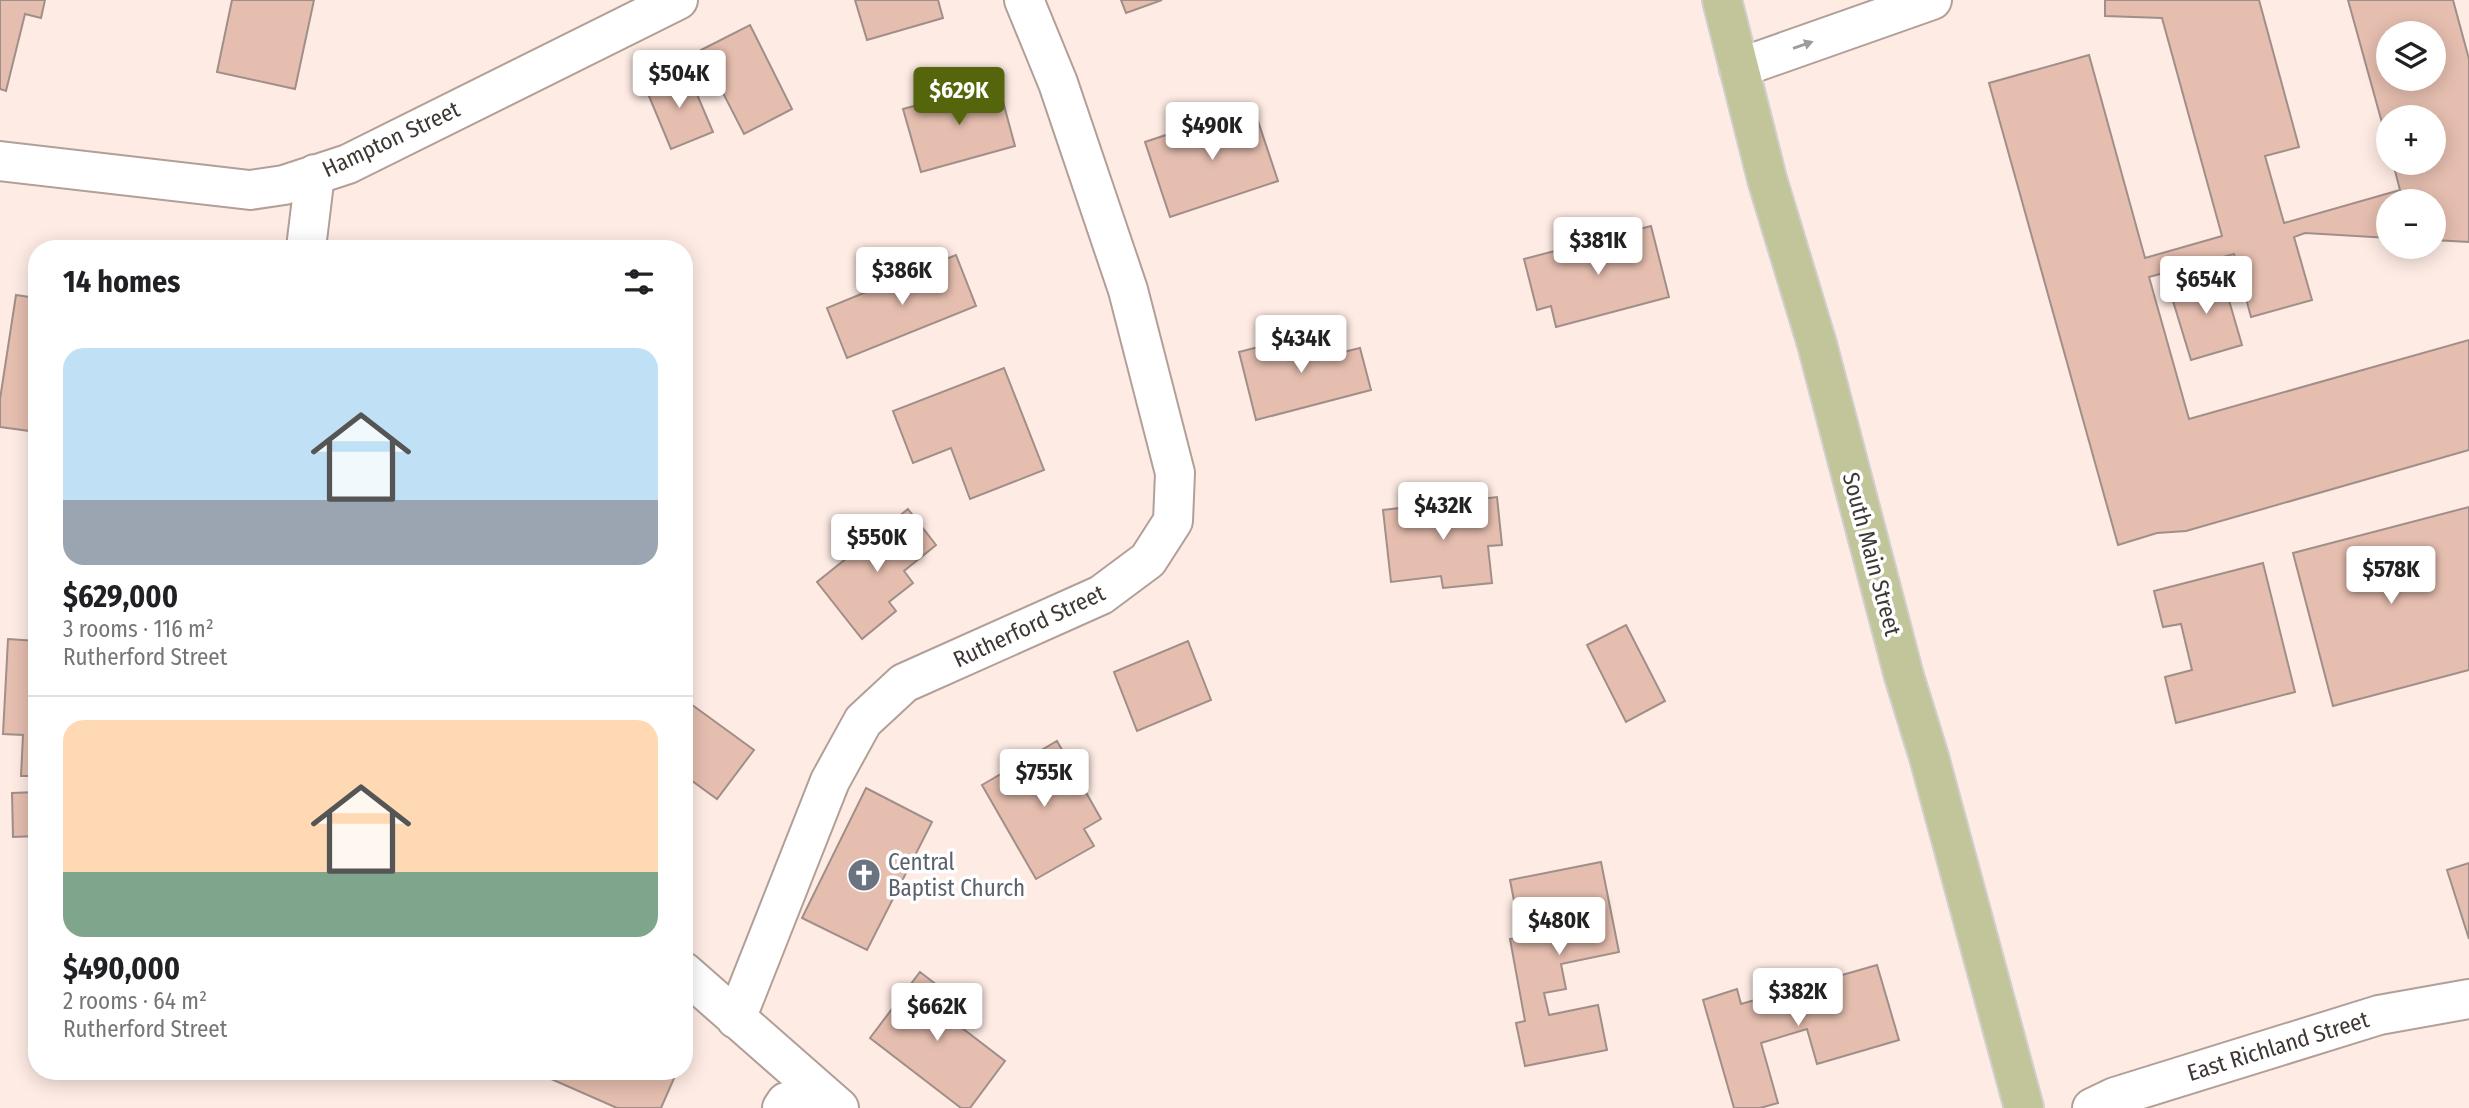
<!DOCTYPE html>
<meta charset="utf-8">
<style>
:root{--surface:#fff;--page:#f2f2f2;--text:#202124;--muted:#757577;--line:#e0e0e0;--accent:#54650c}
body{margin:0;font-family:"Fira Sans Condensed",sans-serif;background:var(--page);color:var(--text);height:100vh;display:flex;flex-direction:column;font-size:26px;white-space:nowrap}
*{box-sizing:border-box;margin:0}
p{font-size:23px;color:var(--muted)}
.icon{flex:none;width:38px;height:38px;fill:none;stroke:currentColor;stroke-width:2;stroke-linecap:round;stroke-linejoin:round}
.map{position:relative;flex:1;overflow:hidden}
.sheet{position:absolute;left:28px;top:240px;width:665px;height:840px;display:flex;flex-direction:column;background:var(--surface);border-radius:28px;box-shadow:0 4px 18px #0003}
.sheet>*{flex:none}
.buttons{position:absolute;left:2376px;top:21px;display:grid;gap:14px}
.buttons a{display:grid;place-items:center;width:70px;height:70px;border-radius:50%;background:var(--surface);box-shadow:0 4px 18px #0003;font-size:35px}
.price{position:absolute;translate:-50% -60px;padding:0 16px;border-radius:7px;background:#fff;color:#222;font-size:23px;line-height:46px;filter:drop-shadow(0 2px 4px #0008)}
.price::after{content:'';position:absolute;left:50%;top:42px;width:21px;height:16px;margin-left:-10px;background:inherit;clip-path:polygon(0 0,100% 0,50% 100%)}
.price.on{background:var(--accent);color:#fff}
ul{padding:0;list-style:none}
li{display:grid;align-content:center;gap:14px;height:371px;padding:0 35px}
li+li{border-top:2px solid var(--line)}
li span{display:grid;place-items:center;height:217px;border-radius:21px;color:#555}
li>.icon{margin-inline-start:auto}
span .icon{width:126px;height:126px;fill:#fffc;stroke-width:1}
li b{font-size:30px}
h2{display:flex;justify-content:space-between;align-items:center;height:84px;padding:0 35px;font-size:30px}
.map>svg:first-child{display:block}
</style>
<div class="map">
<svg width="2469" height="1108" viewBox="0 0 2469 1108">
<rect width="100%" height="100%" fill="#feebe4"/>
<!-- building -->
<path fill="#e5beaf" stroke="#a08f88" stroke-width="2" fill-rule="evenodd" d="M0,0h45l-4,18 -16,-4 -19,77 -6,-2z
M232,0h82l-19,89 -78,-17z
M855,0h83l5,18 -76,22z
M1121,0h41l-36,13z
M2105,0h154l40,147 -34,9 19,67 116,-33 -7,-27h41v-46h-45v31l-41,-148h105l16,59v183l-35,-2v-39h-45v37l-84,-5 -11,4 18,63 -61,17 -17,-63 -85,23 40,142 280,-79v110l-283,81 -29,2 -39,12 -129,-462 100,-28 56,203 77,-22 -60,-218 -57,-2zM2389,33h45v46h-45z
M750,25l42,84 -48,25 -43,-84z
M687,71l26,61 -42,17 -25,-60z
M998,83l17,63 -94,26 -18,-63z
M1253,106l25,75 -108,36 -25,-75z
M1651,226l18,71 -113,30 -5,-21 -14,4 -13,-51z
M956,255l20,51 -129,52 -20,-50z
M2221,273l21,72 -51,15 -22,-72z
M16,295l21,3v134l-37,-5v-28z
M1320,331l7,25 33,-8 11,42 -115,30 -17,-68z
M1004,368l40,102 -74,29 -19,-51 -38,15 -20,-52z
M1497,497l5,48 -14,1 4,37 -49,5 -2,-12 -50,6 -8,-72z
M2469,507v163l-136,36 -40,-153z
M908,509l28,36 -32,26 9,12 -24,19 7,9 -34,28 -45,-57z
M2263,563l32,129 -119,31 -11,-46 27,-7 -11,-46 -18,3 -9,-36z
M1626,625l39,76 -39,21 -39,-77z
M8,639l29,2v135h-16l2,-41 -20,-1z
M1188,641l23,59 -74,31 -23,-59z
M684,699l70,51 -37,49 -33,-24z
M1057,741l44,78 -17,10 10,17 -58,33 -54,-94z
M866,788l66,34 -65,128 -65,-32z
M37,792v44l-24,1 -1,-44z
M1601,862l18,90 -58,12 5,25 -22,4 5,22 49,-10 9,45 -82,16 -9,-43 9,-2 -15,-82 11,-2 -11,-57z
M2469,863v76l-22,-69z
M1877,965l22,75 -82,24 -10,-35 -46,14 17,60 -18,5h-26l-31,-108 34,-11 4,15z
M920,972l44,34 -11,15 52,40 -35,47h-9l-91,-70z
M533,1071h130l12,5 -14,32h-44z"/>
<g fill="none" stroke-linecap="round" stroke-linejoin="round">
<defs>
<path id="minor" d="M1739,68l193,-68
M0,161l250,29 34,-5 64,-21 330,-164
M306,248l9,-74
M684,972l155,136
M736,1019l94,-238 33,-60 41,-38 197,-88 47,-35 25,-39 2,-48 -47,-183 -70,-207 -34,-83
M782,1108l4,-6 31,-10
M2092,1108l23,-11 264,-82 90,-16"/>
<path id="major" d="M1722,0l45,179 50,165 87,332 25,81 95,351"/>
</defs>
<!-- minor casing -->
<use href="#minor" stroke="#b19f98" stroke-width="42"/>
<!-- major casing -->
<use href="#major" stroke="#d1cfce" stroke-width="42"/>
<!-- minor -->
<use href="#minor" stroke="#fff" stroke-width="38"/>
<!-- major -->
<use href="#major" stroke="#c2c59a" stroke-width="38"/>
</g>
<!-- one-way arrows -->
<defs><path id="oneway-solid" d="M-6-.8H1V-3.2L6.5 0L1 3.2V.8H-6Z" transform="scale(1.75)"/></defs>
<use fill="#9e9b9a" href="#oneway-solid" transform="translate(1803 45) rotate(-19)"/>
<!-- icons -->
<defs>
<symbol id="church-disc" viewBox="-11 -11 22 22"><circle r="9.5" fill="#6b7280" stroke="#fff"/><path d="M-1.2-6h2.4v3.5h3.3v2.4h-3.3V6h-2.4V-.1h-3.3v-2.4h3.3Z" fill="#fff"/></symbol>
</defs>
<g fill-rule="evenodd">
<use href="#church-disc" x="845" y="856" width="38" height="38"/>
</g>
<g text-anchor="middle" dominant-baseline="central" stroke-width="7" stroke-linejoin="round" paint-order="stroke">
<!-- street labels -->
<g font-size="23" fill="#3e3734" stroke="#fff">
<text transform="translate(391 139) rotate(-25)">Hampton Street</text>
<text transform="translate(1872 554) rotate(75)">South Main Street</text>
<text transform="translate(1029 626) rotate(-25)">Rutherford Street</text>
<text transform="translate(2278 1046) rotate(-17)">East Richland Street</text>
</g>
<!-- worship labels -->
<g font-size="23" fill="#5b616d" stroke="#fff" text-anchor="start">
<text x="888" y="862">Central<tspan x="888" dy="26">Baptist Church</tspan></text>
</g>
</g>
</svg>
<div class="buttons">
<a><svg class="icon" aria-label="layers" viewBox="0 0 24 24"><path d="M12 4l9 5-9 5-9-5zM3 14l9 5 9-5"/></svg></a>
<a>+</a>
<a>−</a>
</div>
<b class="price" style="left:679px;top:110px">$504K</b>
<b class="price on" style="left:959px;top:127px">$629K</b>
<b class="price" style="left:1212px;top:162px">$490K</b>
<b class="price" style="left:1598px;top:277px">$381K</b>
<b class="price" style="left:902px;top:307px">$386K</b>
<b class="price" style="left:2206px;top:316px">$654K</b>
<b class="price" style="left:1301px;top:375px">$434K</b>
<b class="price" style="left:1443px;top:542px">$432K</b>
<b class="price" style="left:877px;top:574px">$550K</b>
<b class="price" style="left:2391px;top:606px">$578K</b>
<b class="price" style="left:1044px;top:809px">$755K</b>
<b class="price" style="left:1559px;top:957px">$480K</b>
<b class="price" style="left:1798px;top:1028px">$382K</b>
<b class="price" style="left:937px;top:1043px">$662K</b>
<section class="sheet">
<h2>14 homes<svg class="icon" aria-label="filters" viewBox="0 0 24 24"><path d="M4 7h16M4 17h16"/><circle cx="9" cy="7" r="2"/><circle cx="15" cy="17" r="2"/></svg></h2>
<ul>
<li><span style="background:linear-gradient(#bfe0f5 70%,#9aa5b1 0)"><svg class="icon" aria-label="home" viewBox="0 0 24 24"><path d="M3 11l9-7 9 7M6 9v11h12V9"/></svg></span><div><b>$629,000</b><p>3 rooms · 116 m²</p><p>Rutherford Street</p></div></li>
<li><span style="background:linear-gradient(#ffd9b3 70%,#7fa58c 0)"><svg class="icon" aria-label="home" viewBox="0 0 24 24"><path d="M3 11l9-7 9 7M6 9v11h12V9"/></svg></span><div><b>$490,000</b><p>2 rooms · 64 m²</p><p>Rutherford Street</p></div></li>
</ul>
</section>
</div>
